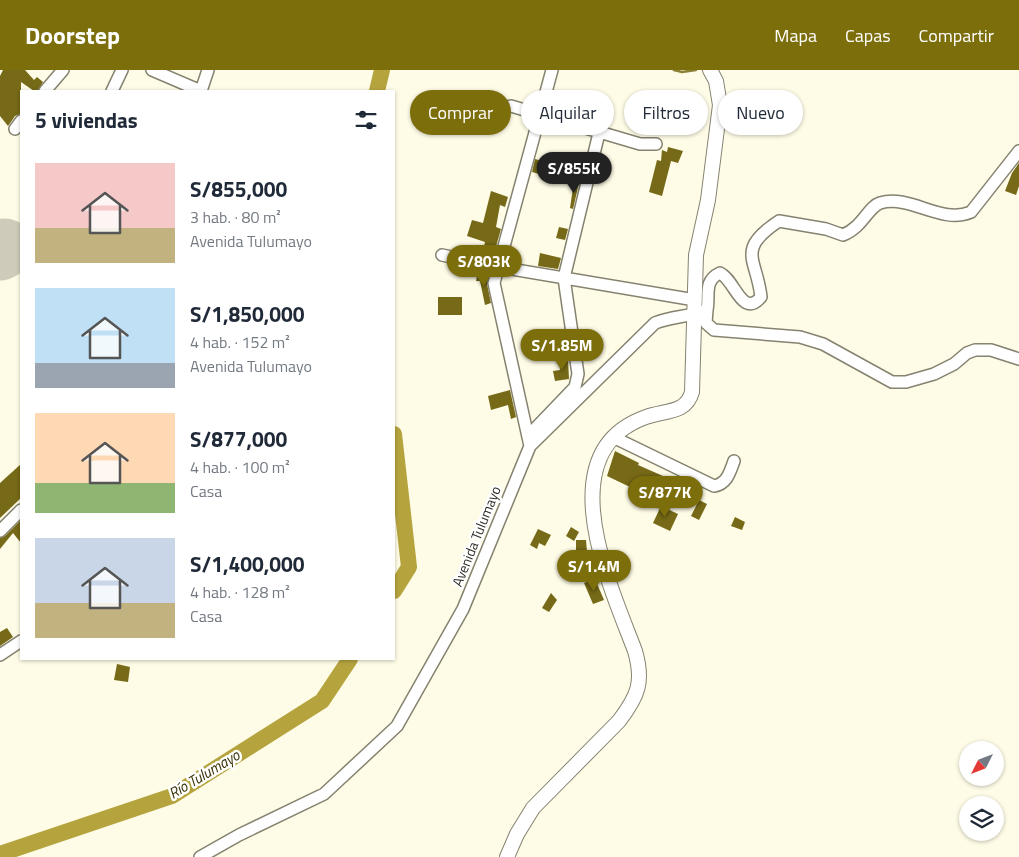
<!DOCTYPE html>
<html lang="es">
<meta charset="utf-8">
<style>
:root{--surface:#fff;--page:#f2f2f3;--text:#1f2937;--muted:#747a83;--accent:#7d6e0c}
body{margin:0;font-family:"Titillium Web",sans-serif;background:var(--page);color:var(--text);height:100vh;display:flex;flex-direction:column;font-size:19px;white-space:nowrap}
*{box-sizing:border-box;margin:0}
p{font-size:16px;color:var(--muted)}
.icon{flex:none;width:28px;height:28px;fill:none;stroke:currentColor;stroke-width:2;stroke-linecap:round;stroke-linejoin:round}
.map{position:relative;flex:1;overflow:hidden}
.side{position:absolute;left:20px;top:20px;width:375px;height:570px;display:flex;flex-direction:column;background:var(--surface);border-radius:0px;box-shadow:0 1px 4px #0004}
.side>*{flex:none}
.top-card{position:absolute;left:410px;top:20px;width:475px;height:45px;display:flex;gap:10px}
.needle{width:32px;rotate:228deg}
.fabs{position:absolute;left:959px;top:671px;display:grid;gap:10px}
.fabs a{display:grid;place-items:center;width:45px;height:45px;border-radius:50%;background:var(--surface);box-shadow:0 1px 4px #0004;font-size:25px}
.price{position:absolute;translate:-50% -42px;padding:0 11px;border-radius:18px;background:var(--accent);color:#fff;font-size:16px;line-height:32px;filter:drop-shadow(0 1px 2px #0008)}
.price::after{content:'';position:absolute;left:50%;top:30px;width:15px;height:11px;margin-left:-8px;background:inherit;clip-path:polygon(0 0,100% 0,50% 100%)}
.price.on{background:#222;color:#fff}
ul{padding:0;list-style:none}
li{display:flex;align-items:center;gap:15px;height:125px;padding:0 15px}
li span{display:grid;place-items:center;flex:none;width:140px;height:100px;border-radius:0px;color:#555}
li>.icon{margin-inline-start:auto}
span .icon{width:60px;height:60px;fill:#fffc;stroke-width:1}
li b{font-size:21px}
h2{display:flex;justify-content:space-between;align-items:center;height:60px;padding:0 15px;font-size:21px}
.tag{padding:0 18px;border-radius:22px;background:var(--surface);box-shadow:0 1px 4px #0004;font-size:18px;line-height:45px}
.tag.on{background:var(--accent);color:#fff}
header{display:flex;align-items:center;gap:30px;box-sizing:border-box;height:70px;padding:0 25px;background:var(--accent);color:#fff}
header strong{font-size:24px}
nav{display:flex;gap:28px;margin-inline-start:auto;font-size:18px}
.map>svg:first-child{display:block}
</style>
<header>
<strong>Doorstep</strong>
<nav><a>Mapa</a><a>Capas</a><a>Compartir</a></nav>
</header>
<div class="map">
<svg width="1019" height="787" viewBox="0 0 1019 787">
<rect width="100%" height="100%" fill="#fefbe6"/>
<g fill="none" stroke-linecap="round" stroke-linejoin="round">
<!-- stream -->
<path stroke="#8c8036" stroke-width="2.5" d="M674,0l8,2 14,-2"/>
<!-- river -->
<path stroke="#b5a43e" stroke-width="16" d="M377,21l5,-21
M394,364l15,133 -15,24
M0,784l172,-58 150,-95 28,-42"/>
<!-- runway -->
<path stroke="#cecbba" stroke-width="59" d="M0,181l5,-3"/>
</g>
<!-- building -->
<path fill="#766917" d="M3,0h22l9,10 3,-3 6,5 -5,9h-4l-13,-9v32l-6,2 -7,10 -8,-10v-40z
M480,47l7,1 -4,13 -6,-2z
M668,77l15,4 -5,12 -7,-2 -9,35 -13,-4 8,-32 4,1 1,-11 5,2z
M535,89l21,6 -3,13 -21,-6z
M1019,93v23l-3,9 -11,-4 7,-18z
M574,111l5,2 -6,26 -3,-1z
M491,121l17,6 -3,10 -5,-2 -4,22 5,2 -8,28 -11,-3 3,-12 -18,-6 5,-16 11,3z
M559,157l9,2 -3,11 -9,-2z
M540,183l21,5 -3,11 -20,-3z
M478,202l11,2 -2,10 4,19 -6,2 -5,-24h-4z
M438,227h24v18h-24z
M568,289l1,20 -14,2 -2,-10 7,-1 -1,-9z
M510,320l6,27 -5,2 -3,-14 -17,5 -3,-14z
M615,381l24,12 -1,2 25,11 -10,22 -46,-22z
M21,394v34l-21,20v-35z
M699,430l8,4 -8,16 -8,-4z
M661,436l17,8 -8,17 -17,-8z
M735,447l10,5 -3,8 -11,-4z
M21,450v23l-8,-10 -13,16v-11l5,-2z
M571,457l8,5 -5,9 -8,-5z
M538,459l13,6 -6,11 -6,-3 -2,6 -7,-4z
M576,470h10l1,12h-11z
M580,489l4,16 -15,3 -3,-16z
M595,509l9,21 -11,4 -9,-21z
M551,523l6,7 -8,12 -7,-4z
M7,558l6,9 -13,9v-14z
M117,594l13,3 -2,15 -14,-2z"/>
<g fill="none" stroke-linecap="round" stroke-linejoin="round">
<defs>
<path id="minor" d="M152,0l49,21
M45,21l18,-21
M112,21l10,-21
M201,21l7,-21
M511,36l129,38h16
M15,59l6,-8
M442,185l57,12 196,33
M707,240l-1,13 8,7 86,7 23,7 69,38h14l28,-8 20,-10 13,-11 8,-3h16l28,9
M528,366l47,-49 3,-13 -14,-96 35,-145
M615,368l99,48c13,-2 16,-14 20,-25
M530,376l125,-123c18,-7 34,-6 52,-13 3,-15 -4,-29 13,-37 15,7 22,46 41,24 -4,-38 -26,-47 18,-76l47,8 17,6c20,-8 25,-28 37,-32 31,-9 61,22 91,9l48,-61
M0,461l21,-21
M0,585l21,-14
M200,787l39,-22 85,-41 73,-68 66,-117 67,-163 -36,-163 58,-213"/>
<path id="major" d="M507,787l10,-23 16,-26 86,-87c19,-25 25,-39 16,-70 -24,-64 -88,-199 11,-234 19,-7 40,-3 46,-25l4,-137 12,-55 12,-95 -4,-24 -6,-11"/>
</defs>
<!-- minor casing -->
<use href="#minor" stroke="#85826f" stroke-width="14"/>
<!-- major casing -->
<use href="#major" stroke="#85826f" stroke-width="16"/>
<!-- minor -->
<use href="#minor" stroke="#fff" stroke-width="11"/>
<!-- major -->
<use href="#major" stroke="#fff" stroke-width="14"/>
</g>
<g text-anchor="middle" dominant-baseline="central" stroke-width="5" stroke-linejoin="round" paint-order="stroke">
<!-- street labels -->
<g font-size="14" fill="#2d2b24" stroke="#fff">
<text transform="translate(476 466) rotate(-68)">Avenida Tulumayo</text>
</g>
<!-- water labels -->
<g font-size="15" font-style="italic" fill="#383003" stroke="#fff">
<text transform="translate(204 704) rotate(-31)">Río Tulumayo</text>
</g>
</g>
</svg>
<div class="fabs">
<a><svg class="needle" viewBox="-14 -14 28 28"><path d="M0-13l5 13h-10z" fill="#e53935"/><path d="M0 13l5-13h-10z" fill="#747a83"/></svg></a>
<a><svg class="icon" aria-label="layers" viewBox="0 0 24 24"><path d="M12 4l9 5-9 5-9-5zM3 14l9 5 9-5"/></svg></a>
</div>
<b class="price on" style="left:574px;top:124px">S/855K</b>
<b class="price" style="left:484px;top:217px">S/803K</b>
<b class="price" style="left:562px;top:301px">S/1.85M</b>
<b class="price" style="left:665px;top:448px">S/877K</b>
<b class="price" style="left:594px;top:522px">S/1.4M</b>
<div class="top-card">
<a class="tag on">Comprar</a>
<a class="tag">Alquilar</a>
<a class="tag">Filtros</a>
<a class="tag">Nuevo</a>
</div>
<section class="side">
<h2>5 viviendas<svg class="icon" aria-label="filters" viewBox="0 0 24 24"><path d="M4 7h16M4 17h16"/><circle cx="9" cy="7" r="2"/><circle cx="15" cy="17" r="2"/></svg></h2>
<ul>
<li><span style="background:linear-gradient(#f6c9c9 65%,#c2b280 0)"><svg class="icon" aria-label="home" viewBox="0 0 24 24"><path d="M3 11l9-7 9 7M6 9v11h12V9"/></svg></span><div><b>S/855,000</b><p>3 hab. · 80 m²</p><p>Avenida Tulumayo</p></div></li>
<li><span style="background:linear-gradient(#bfe0f5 75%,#9aa5b1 0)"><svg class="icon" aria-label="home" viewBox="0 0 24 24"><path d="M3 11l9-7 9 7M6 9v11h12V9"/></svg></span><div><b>S/1,850,000</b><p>4 hab. · 152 m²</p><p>Avenida Tulumayo</p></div></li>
<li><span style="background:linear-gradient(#ffd9b3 70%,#8fb573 0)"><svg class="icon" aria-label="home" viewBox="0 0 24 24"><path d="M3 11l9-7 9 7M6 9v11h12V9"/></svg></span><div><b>S/877,000</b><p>4 hab. · 100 m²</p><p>Casa</p></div></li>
<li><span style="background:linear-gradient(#c9d6e8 65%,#c2b280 0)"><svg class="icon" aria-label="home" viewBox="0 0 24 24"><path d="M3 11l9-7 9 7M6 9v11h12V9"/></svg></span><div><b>S/1,400,000</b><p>4 hab. · 128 m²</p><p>Casa</p></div></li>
</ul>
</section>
</div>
